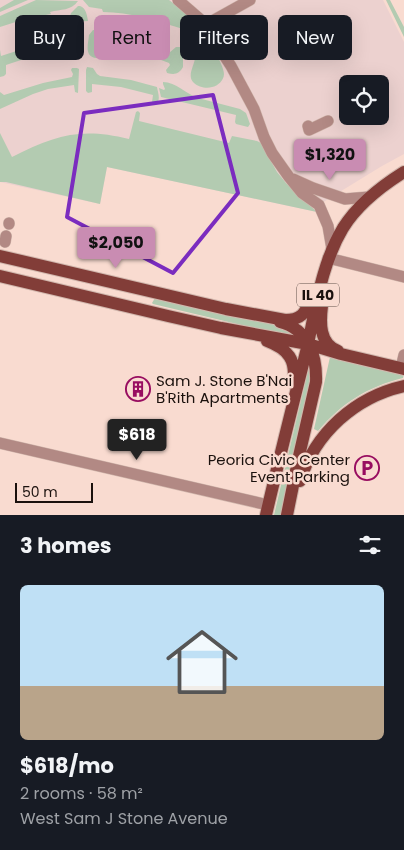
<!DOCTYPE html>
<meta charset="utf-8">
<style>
:root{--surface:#171b24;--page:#20242c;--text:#f1f3f6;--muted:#9ea1a6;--line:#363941;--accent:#c98cb2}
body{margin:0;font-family:Poppins,sans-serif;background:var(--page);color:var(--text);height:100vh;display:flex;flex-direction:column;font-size:19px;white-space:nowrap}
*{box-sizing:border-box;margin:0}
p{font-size:16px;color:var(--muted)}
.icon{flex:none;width:28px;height:28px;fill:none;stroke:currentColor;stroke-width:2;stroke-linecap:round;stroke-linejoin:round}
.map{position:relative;height:515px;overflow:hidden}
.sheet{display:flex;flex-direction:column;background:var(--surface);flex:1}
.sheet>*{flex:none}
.banner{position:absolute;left:15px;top:15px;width:375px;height:45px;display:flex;gap:10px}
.fabs{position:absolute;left:339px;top:75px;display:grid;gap:10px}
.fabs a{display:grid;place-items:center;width:50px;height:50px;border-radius:8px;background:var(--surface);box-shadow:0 5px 20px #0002;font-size:25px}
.scale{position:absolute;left:15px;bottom:12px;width:78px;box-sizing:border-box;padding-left:5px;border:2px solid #1b110d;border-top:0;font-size:14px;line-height:18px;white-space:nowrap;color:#1b110d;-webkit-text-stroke:4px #f9dbd0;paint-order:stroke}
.price{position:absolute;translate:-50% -42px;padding:0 11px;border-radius:5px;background:var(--accent);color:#111;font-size:16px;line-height:32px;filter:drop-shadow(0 1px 2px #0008)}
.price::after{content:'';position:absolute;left:50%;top:30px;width:15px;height:11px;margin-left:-8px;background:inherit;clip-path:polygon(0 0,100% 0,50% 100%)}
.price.selected{background:#222;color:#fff}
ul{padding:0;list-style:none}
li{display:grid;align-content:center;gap:10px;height:265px;padding:0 20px}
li+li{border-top:1px solid var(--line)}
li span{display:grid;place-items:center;height:155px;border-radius:8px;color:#555}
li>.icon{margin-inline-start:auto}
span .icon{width:90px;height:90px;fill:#fffc;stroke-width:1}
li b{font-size:21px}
h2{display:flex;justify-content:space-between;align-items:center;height:60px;padding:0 20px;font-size:21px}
.pill{padding:0 18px;border-radius:8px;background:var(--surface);box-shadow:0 5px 20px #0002;font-size:18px;line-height:45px}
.pill.selected{background:var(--accent);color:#111}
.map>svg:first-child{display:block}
</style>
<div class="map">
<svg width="404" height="515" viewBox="0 0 404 515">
<rect width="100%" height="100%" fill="#f9dbd0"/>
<!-- education -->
<path fill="#ecd1cf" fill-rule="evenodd" d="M0,0h383l21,42v112l-22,12 -49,30 -14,9 -2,7 -210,-45 -7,37 -100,-22zM348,84h32v32h-32z"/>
<!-- green -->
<path fill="#b3cbb1" d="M14,0h14l-28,12v-4z
M36,0l42,1c-7,10 -17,8 -28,11l1,2 -26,5 -25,8v-11z
M83,0h86l15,11 10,10 -7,6 -4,2c-26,-8 -53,-17 -80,-17l-1,-3 -13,-2z
M386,0h4l14,27v10z
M78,6h2c6,2 7,9 8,15l-14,1 -4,-6 1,-3z
M196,23c7,9 28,40 28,51 0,6 -6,12 -12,13 -5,2 -14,0 -18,-4 -8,-7 1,-18 1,-26 0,-4 -2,-8 -4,-11l2,-2c-4,-10 -6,-13 3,-21z
M93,30l8,1 1,2 -3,5 1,1 32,4 37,10 7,-6h4l3,4v16c-4,7 -8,8 -16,6l-1,-3 4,-5 -1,-2c-21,-8 -42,-14 -65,-14l-7,9c-13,-1 -9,-13 -8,-23z
M68,32l6,1 2,3 1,16 -4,6 -5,1 -1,-1 1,-6c-21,0 -42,6 -62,13v9l-2,2 -4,1v-27l1,6 37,-12 24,-4 2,-6z
M87,67l6,1 4,6 3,2 31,4 26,7c1,6 4,13 -1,17l-4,-2 1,-7 -32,-8 -29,-3v8l-4,1 -2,-2v-21z
M72,68h5l2,1 -1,24 -3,-1 -1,-7 -26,4 -15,5 -33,15v-17l4,3 39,-12 29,-6 1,-3 -2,-4z
M163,82c13,0 23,12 35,16 14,4 28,7 42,11l6,4 4,11 -2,3 -12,-3 -1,-2 1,-7 -75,-18 -2,-9 5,2 1,-1 -2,-5z
M138,111l2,2 -1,8 90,22 3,-7 25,5 4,2 16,29 9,11 31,29 -210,-45 -7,37 -94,-22h-6v-49l12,24c43,-22 69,-30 117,-18l7,-27z
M155,298h6l115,27 13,7 -1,4 -135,-32 -1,-1z
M330,357l74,17 -1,4c-36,9 -61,25 -85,53l-4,-2z
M310,362l2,17 -31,136h-7z"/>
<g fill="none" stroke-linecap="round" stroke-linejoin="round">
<defs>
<path id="minor" d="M178,0l23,20 30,46 23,43 10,28 8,16 17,24 13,16 17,12 9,21 4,23
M205,25l45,-25
M308,126l1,4 19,-9
M293,179l20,9 32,11 24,-2
M9,224v-1
M5,242l1,-6
M328,258l76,19
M401,368l3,-13
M0,443l268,62"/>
<path id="major" d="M0,256l226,53 59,11c20,0 21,-11 29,-26
M0,276l168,40 53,12 87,16 33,10 63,15
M322,306c-2,16 -3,38 16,45
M280,322c28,7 37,34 36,60l-17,74 -12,59
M267,341c21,8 30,19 26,42
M300,481c15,-48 55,-84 104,-95
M266,515c13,-56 27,-111 41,-167 9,-40 14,-83 36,-120 15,-24 37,-41 61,-56"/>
</defs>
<!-- minor casing -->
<use href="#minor" stroke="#d1b7ad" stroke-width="12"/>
<!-- major casing -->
<use href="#major" stroke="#d1b7ad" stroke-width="14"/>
<!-- minor -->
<use href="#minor" stroke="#b28984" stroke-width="11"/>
<!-- major -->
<use href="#major" stroke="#823d38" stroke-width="12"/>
</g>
<!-- marked area -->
<path fill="none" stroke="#7b2cbf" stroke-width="4" stroke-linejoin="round" d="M213,95l25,98 -65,80 -106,-56 17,-104z"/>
<!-- icons -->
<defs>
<symbol id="building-ring" viewBox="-11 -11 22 22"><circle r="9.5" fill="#f9dbd0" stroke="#980d60" stroke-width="1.5"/><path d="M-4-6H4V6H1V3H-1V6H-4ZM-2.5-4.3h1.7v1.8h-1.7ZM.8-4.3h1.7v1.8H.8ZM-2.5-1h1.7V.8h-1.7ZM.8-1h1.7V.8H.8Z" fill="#980d60"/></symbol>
<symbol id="parking-ring" viewBox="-11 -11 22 22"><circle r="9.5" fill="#f9dbd0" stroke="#980d60" stroke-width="1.5"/><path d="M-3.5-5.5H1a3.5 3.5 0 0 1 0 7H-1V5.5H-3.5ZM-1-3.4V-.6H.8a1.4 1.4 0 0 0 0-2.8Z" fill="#980d60"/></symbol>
</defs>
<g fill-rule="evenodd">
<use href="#building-ring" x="124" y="375" width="28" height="28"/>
<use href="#parking-ring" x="353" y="454" width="28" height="28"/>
</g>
<g text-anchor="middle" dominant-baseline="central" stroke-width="5" stroke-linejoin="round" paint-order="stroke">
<!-- shield labels -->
<rect fill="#f9dbd0" stroke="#5e4e48" stroke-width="1" x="297" y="283.5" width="42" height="23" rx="4"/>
<g font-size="14" font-weight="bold" fill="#1b110d">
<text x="318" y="295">IL 40</text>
</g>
<!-- poi labels -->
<g font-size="15" fill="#1b110d" stroke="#f9dbd0" text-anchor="start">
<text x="156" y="380">Sam J. Stone B'Nai<tspan x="156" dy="17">B'Rith Apartments</tspan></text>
<text x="350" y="459" text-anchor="end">Peoria Civic Center<tspan x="350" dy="17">Event Parking</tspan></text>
</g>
</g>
</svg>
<div class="fabs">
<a><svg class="icon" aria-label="locate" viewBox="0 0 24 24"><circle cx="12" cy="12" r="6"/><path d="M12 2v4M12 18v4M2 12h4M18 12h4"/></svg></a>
</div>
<div class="scale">50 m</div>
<b class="price" style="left:330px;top:181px">$1,320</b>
<b class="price" style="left:116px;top:269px">$2,050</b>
<b class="price selected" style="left:137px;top:461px">$618</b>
<div class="banner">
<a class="pill">Buy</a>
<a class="pill selected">Rent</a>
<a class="pill">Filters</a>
<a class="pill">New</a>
</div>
</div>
<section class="sheet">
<h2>3 homes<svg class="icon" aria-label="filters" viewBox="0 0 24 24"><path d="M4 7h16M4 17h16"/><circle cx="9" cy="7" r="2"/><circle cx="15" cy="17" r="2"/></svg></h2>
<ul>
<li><span style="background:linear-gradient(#bfe0f5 65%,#b9a48a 0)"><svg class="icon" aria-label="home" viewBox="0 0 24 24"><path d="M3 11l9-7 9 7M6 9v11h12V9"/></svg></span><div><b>$618/mo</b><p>2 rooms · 58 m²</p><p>West Sam J Stone Avenue</p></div></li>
</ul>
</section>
